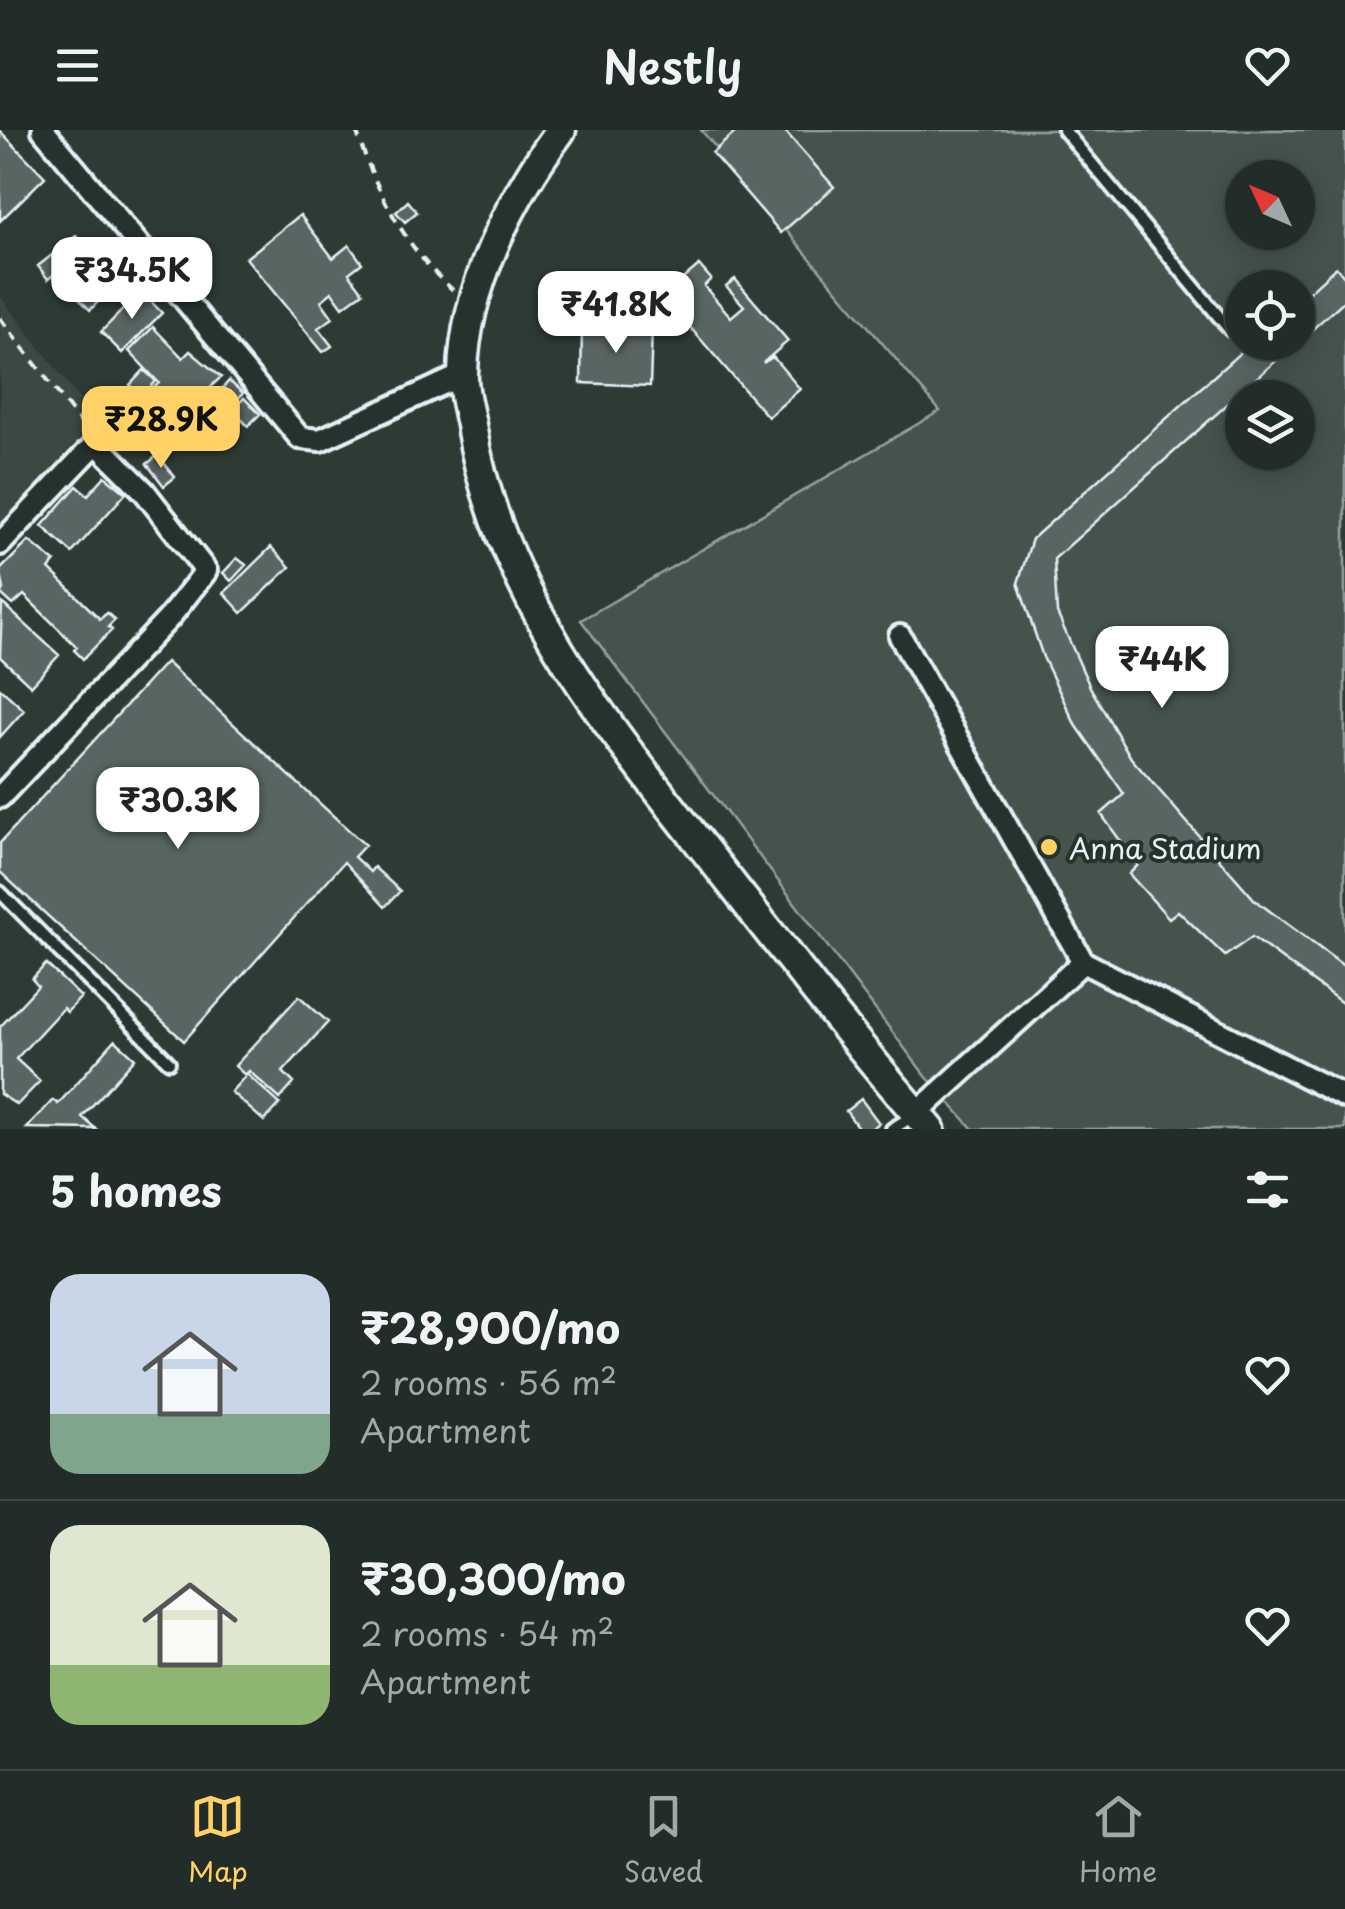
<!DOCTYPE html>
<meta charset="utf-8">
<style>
:root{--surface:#222c28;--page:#2e3834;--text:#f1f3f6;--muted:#a2a7a8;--line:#3f4845;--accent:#ffd166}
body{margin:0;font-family:"Playpen Sans",sans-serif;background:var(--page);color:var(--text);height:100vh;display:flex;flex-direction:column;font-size:38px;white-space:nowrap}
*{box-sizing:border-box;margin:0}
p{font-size:32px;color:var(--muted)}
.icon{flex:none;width:55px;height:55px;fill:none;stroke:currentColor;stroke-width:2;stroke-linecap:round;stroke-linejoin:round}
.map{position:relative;height:999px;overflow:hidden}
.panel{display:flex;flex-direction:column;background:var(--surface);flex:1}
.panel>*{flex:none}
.needle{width:65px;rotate:314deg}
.tools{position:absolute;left:1225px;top:30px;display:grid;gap:20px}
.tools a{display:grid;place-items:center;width:90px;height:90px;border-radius:50%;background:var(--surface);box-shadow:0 5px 25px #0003,0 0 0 2px var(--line);font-size:50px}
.price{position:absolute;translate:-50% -85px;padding:0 22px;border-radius:20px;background:#fff;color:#222;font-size:32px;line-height:65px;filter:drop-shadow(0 2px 5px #0008)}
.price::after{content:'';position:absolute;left:50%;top:60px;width:30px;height:22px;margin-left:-15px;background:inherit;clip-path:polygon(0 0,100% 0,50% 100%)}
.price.active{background:var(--accent);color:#111}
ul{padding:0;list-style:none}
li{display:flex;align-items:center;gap:30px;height:250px;padding:0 50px}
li+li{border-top:2px solid var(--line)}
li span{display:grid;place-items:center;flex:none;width:280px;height:200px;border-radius:30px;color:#555}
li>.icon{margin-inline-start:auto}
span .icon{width:120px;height:120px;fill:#fffc;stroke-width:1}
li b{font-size:42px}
h2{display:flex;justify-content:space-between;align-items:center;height:120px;padding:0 50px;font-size:42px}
header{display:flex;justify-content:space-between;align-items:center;height:130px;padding:0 50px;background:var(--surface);font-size:45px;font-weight:600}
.menu{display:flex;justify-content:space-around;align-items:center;height:140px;border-top:2px solid var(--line);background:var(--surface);font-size:28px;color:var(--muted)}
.menu a{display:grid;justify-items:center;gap:5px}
.menu .active{color:var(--accent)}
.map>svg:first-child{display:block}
</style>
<header><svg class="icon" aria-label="menu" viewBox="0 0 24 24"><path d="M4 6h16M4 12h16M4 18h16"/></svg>Nestly<svg class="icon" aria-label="heart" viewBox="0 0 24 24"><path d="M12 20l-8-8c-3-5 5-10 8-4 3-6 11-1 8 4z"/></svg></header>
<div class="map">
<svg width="1345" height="999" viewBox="0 0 1345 999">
<rect width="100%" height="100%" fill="#2e3b35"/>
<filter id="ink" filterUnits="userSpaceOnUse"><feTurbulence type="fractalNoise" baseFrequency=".01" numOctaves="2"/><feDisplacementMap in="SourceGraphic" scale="20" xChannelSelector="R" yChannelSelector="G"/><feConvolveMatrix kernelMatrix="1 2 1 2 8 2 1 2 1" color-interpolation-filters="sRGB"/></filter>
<g filter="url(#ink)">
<!-- built -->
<path fill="#3b4843" d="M0,166l96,124 -96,105z"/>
<!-- green -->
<path fill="#45524e" stroke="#96a2a3" stroke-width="2.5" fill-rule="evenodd" d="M701,0h644v999h-372l-49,-55 -343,-454 359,-209zM1242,48h56v54h-56zM1242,158h56v54h-56zM1242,268h56v54h-56z"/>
<!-- building -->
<path fill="#596563" stroke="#e8f1f8" stroke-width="2.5" d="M738,0h46l50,57 -53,46 -69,-80z
M0,1l45,46 -45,44z
M408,71l9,11 -12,10 -9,-10z
M300,85l33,43 16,-13 13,18 -13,10 14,19 -20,15 -11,-15 -11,9 12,17 -15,10 14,18 -9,6 -77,-94z
M76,106l10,14 -38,29 -10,-13z
M82,129l29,30 -21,21 -29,-31z
M699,135l12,14 -7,7 27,31 13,-11 -18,-20 9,-7 53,62 -25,22 10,-6 27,32 -32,28 -105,-121z
M1336,137l9,11v22l-47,42v-40z
M141,161l21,22 -40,40 -21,-21z
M153,197l30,31 7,-7 31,26 -45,43 -26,-28 9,-9 -30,-32z
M582,197l70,2 -2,57 -69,-3z
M1252,212h45l-243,217 3,54 33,74 41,71 124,142 90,67v38l-93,-68 -27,19 -47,-45 -9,7 -40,-44 9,-9 -37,-51 23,-20 -50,-72 -31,-65 -25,-74 14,-44z
M144,240l12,11 -14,15 -12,-11z
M229,251l14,12 -19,21 -14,-12z
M244,268l16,16 -12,12 -16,-16z
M202,272l13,12 -19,19 -12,-11z
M158,325l17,22 -11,9 -17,-22z
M105,346l21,17 -54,60 -30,-27 35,-40 11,9z
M29,411l26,21 -6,7 51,50 7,-6 8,7 -7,7 4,3 -29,29 -9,-9 3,-3 -53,-52 -11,10 -13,-12 4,-4 -4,-19z
M271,417l19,20 -48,46 -18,-20z
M237,428l9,7 -15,16 -8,-8z
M2,473l57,52 -28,31 -31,-29z
M166,532l199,183 -11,12 16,15 4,-5 26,24 -15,16 -41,-45 -160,179 -184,-169v-29z
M1,559l23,21 -24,27v-47z
M46,834l35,33 -14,15 -4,-4 -47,51 24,22 -23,24 -17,-11v-67l38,-41 -6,-7z
M299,866l29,26 -45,50 11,11 -14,16 -31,-28 -4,4 -10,-9z
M115,910l20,18 -53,59 14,12 -69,-1 26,-28 5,4z
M247,944l33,30 -16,17 -33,-29z
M861,969l18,24 -8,6h-12l-13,-18z"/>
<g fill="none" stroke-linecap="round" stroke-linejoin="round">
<defs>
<path id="lane" d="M1064,0l166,200
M0,762l169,170
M892,999l21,-13"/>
<path id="street" d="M43,0l257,308 20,2 142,-65
M0,414l96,-101 48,48 62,80 -37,47 -169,179
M900,506l183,326 -166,151
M1083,832l262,135"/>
<path id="secondary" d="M561,0c-50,67 -96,158 -98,243 -1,17 5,36 8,52 28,177 152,320 259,457 65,83 130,167 200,247"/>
</defs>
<!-- lane casing -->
<use href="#lane" stroke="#e8f1f8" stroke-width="18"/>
<!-- street casing -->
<use href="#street" stroke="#e8f1f8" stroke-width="28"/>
<!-- secondary casing -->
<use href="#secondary" stroke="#e8f1f8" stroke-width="35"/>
<!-- path -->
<path stroke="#e8f1f8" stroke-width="4" stroke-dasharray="10 8" stroke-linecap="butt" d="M356,0c19,59 50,120 97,160
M0,188l84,109"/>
<!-- lane -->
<use href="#lane" stroke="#26332d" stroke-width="10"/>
<!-- street -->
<use href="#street" stroke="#26332d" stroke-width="20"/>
<!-- secondary -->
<use href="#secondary" stroke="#26332d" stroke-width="28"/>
</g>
</g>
<!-- markers -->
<circle fill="#ffd166" stroke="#26332d" stroke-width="4" cx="1049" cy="717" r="10"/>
<g text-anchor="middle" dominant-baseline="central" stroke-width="8" stroke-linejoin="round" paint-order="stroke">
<!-- poi labels -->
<g font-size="28" fill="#e8f1f8" stroke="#26332d" text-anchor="start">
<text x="1069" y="717">Anna Stadium</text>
</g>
</g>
</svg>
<div class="tools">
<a><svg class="needle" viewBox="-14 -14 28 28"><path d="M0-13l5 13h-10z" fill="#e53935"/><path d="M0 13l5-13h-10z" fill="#a2a7a8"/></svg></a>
<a><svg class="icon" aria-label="locate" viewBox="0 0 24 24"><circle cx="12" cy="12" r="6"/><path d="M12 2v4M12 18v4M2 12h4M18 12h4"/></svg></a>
<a><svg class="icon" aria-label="layers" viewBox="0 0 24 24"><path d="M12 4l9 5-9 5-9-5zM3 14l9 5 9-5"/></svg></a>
</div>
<b class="price" style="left:132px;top:192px">₹34.5K</b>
<b class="price" style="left:616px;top:226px">₹41.8K</b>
<b class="price active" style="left:161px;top:341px">₹28.9K</b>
<b class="price" style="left:1162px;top:581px">₹44K</b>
<b class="price" style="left:178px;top:722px">₹30.3K</b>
</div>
<section class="panel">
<h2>5 homes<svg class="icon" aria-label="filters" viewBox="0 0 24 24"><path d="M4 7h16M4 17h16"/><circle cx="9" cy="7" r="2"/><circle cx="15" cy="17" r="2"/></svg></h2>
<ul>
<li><span style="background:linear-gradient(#c9d6e8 70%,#7fa58c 0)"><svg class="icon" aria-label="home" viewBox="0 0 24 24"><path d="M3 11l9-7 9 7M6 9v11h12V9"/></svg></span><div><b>₹28,900/mo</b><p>2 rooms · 56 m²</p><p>Apartment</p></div><svg class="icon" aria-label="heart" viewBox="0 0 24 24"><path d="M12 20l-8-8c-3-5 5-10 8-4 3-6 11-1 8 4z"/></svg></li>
<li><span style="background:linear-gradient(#dfe7d0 70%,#8fb573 0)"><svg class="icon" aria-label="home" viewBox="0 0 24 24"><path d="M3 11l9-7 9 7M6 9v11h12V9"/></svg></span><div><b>₹30,300/mo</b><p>2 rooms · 54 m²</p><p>Apartment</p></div><svg class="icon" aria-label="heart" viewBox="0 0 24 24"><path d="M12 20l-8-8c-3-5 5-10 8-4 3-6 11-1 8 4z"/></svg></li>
</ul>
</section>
<nav class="menu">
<a class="active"><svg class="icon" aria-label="map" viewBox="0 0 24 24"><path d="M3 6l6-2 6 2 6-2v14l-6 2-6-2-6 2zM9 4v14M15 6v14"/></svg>Map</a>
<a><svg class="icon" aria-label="saved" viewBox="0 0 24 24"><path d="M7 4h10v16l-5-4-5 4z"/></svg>Saved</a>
<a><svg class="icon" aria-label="home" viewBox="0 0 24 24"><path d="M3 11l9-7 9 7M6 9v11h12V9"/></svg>Home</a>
</nav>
